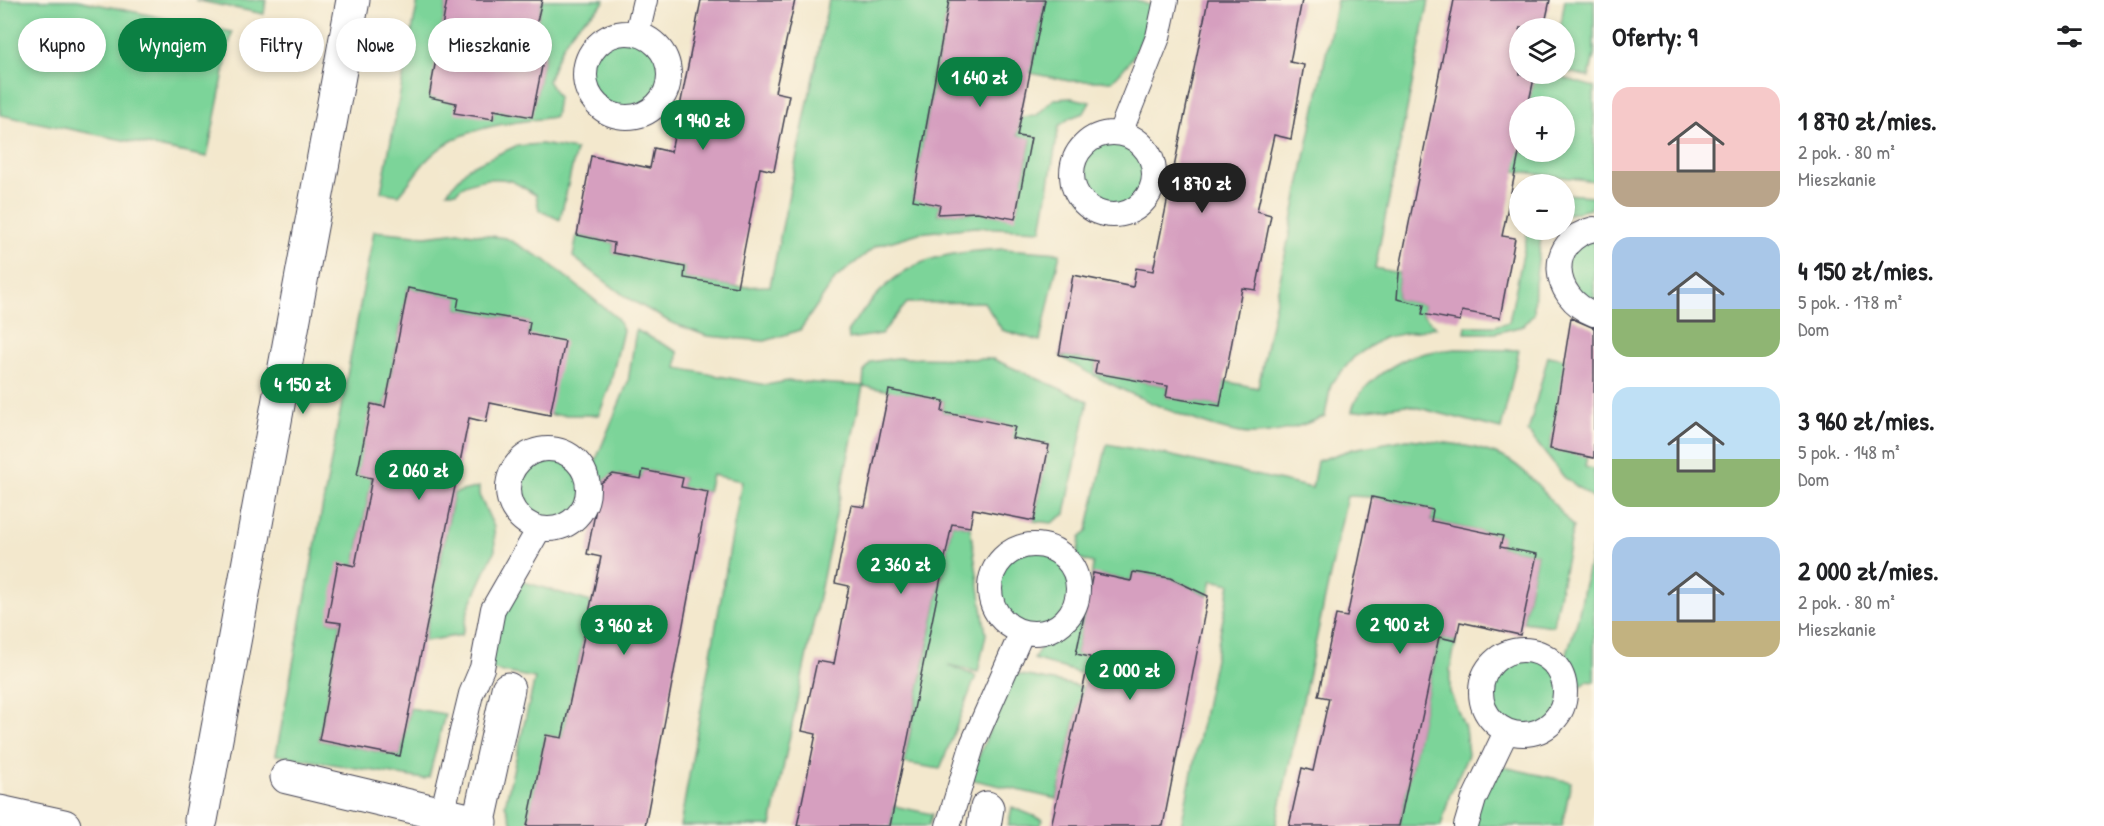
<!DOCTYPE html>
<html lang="pl">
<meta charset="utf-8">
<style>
:root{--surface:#fff;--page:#f2f2f2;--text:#202124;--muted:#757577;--accent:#0b8043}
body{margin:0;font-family:"Patrick Hand",sans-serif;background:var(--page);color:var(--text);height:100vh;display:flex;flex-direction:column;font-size:22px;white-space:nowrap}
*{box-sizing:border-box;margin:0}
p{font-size:20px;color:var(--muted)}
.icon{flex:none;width:33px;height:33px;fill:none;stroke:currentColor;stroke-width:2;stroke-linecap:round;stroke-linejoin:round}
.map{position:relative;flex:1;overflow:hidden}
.sheet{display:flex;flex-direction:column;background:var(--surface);width:510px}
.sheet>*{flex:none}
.top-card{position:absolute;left:18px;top:18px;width:570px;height:54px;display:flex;gap:12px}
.buttons{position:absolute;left:1509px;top:18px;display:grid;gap:12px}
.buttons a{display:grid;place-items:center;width:66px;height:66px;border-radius:50%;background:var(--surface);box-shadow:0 3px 9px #0003;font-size:30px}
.price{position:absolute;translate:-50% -51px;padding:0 14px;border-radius:21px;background:var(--accent);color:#fff;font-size:20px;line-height:39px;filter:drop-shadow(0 2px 3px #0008)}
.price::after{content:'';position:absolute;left:50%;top:36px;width:18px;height:14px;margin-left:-9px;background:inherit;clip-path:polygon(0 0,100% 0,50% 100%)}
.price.current{background:#222;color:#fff}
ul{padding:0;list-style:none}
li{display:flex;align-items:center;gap:18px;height:150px;padding:0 18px}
li span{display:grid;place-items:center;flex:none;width:168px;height:120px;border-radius:18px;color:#555}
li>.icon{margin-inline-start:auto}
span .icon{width:72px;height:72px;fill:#fffc;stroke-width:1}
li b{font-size:26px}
h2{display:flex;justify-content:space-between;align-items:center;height:72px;padding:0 18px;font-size:26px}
.chip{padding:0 21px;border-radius:27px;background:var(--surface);box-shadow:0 3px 9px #0003;font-size:21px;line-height:54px}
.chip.current{background:var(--accent);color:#fff}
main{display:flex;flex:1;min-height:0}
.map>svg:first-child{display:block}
</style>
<main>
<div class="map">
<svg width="1594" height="826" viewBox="0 0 1594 826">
<rect width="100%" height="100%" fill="#fcf5e5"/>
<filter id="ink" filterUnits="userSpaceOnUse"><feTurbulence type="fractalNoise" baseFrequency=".0167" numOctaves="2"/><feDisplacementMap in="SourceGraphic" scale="12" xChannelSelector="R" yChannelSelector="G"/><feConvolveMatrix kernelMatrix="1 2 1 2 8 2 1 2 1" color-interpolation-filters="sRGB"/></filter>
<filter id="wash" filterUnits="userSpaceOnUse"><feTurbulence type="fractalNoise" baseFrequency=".008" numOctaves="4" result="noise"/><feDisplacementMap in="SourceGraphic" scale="24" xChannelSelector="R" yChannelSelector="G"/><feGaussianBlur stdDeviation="1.35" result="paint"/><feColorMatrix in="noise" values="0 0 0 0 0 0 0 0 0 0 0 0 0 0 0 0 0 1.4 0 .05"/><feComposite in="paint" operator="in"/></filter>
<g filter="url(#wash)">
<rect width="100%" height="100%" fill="#f3e8cd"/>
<!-- green -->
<path fill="#7cd499" stroke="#4f7b6a" stroke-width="1.5" d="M0,0h77l155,32 -25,125 -207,-42z
M195,0h71l-2,14z
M418,0h29l-17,97 26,6 37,16 1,-9 29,5 11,-9 14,-70 -14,-2 8,-34h63c-6,10 -16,15 -25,23 -17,16 -24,37 -32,58l10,16 -3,20c-46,6 -97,8 -130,45 -9,10 -16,22 -26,33l-18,-3z
M829,0h120l-36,199 27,6 -2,9 39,-2 29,5 11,-9 14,-69 -14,-3 4,-19 15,-1 18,-17 18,-1 18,4 -6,11 -14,5 -11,8 -18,104 -66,-3 -56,6 -43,13 -41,33 -35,51 -35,11 -58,-5 -37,-14 -44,-25 -53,-40 4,-22 37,8 -1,10 72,14 -1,11 53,9 33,-1z
M1045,0h91l16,6c-9,35 -14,50 -40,75h-43l-39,-8z
M1337,0h92l-54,268 24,5 -2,26 27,6 -2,9 14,13 -53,11 -29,19 -23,27 -6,32c-23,10 -44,17 -70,18 -39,2 -163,-55 -196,-79l38,6 -2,12 73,13 -2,11 54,9 3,-25 35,7z
M1565,0h29v55l-5,22 -24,-6 -1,-43h-4z
M585 75a42 42 0 1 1 84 0a42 42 0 1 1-84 0Z
M1535,74h14l45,13v94l-79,-10 4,-22 1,3h44v-46h-36z
M1072 174a41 41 0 1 1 82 0a41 41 0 1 1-82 0Z
M541,144l35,6 -16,70 -21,-10 -3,-15c-8,-4 -17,-11 -25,-14 -16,-5 -45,-1 -55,11h-9l22,-25 47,-21z
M1564,194l29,2 -2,13 -26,6z
M1594,229v85l-34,-52z
M1528,230h14l-7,54 -1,30 -11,12 -28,7h-30l1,-7h29l14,-4z
M374,231l52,5 33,-4 47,6 39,22 72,58 6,12 -13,55 -11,30h-49l-22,-81 1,-12 -72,-13 1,-11 -50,-10 -23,119 -14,-3 -13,70 14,4 -17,88 -16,-3 -11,58 13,2 -22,117 81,16 10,-48 35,6 -16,63 -5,2 -148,-24z
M1004,249l56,4 -20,88 -38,-11 -18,-28 -77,1 -26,31 -32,5 -1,-9c50,-67 74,-76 156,-81z
M636,330l42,22 -1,16 89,17 22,-4 75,5 1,-14 7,-10 25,-4 97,1 95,42 -23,113 -13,9 -18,-2 15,-76 -37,-7 2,-11 -72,-15 2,-11 -81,-15 -92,440h-91l62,-345 -30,-6 -4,17 -27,-5 2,-9 -39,-8 -3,9 -28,-5 -12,9 -8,-16 35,-85z
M1455,349l64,1 -18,79 -94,-24 -55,7c3,-23 36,-45 56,-54 14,-6 32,-7 47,-9z
M1548,356l18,3 -16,90 37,7 -2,11 9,2v30l-30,-22 -36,-45z
M1407,439c32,3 66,5 96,18 25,11 52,49 70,70l-20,99 -30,-4 14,-68 -37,-7 2,-11 -71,-15 2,-11 -61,-13 -25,-1 -71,330h-95l49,-242 -18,-4 -4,16 -38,-18 -37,-6 -2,9 -29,-6 -11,9 -15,70 14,3 -4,18 -52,-16 12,-22 25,-11 20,-42 2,-21 -16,-5 3,-20 7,-7 20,-87 61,11 144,33 5,-27 36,-12z
M508 489a40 40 0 1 1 80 0a40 40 0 1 1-80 0Z
M479,487v8l15,32 1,23 -26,57 -7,28 -38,6 30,-148z
M952,524l18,3 16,107 -8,38 -30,-7 28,11 -36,93 -36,-6z
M1594,541v141l-6,-1 -12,9 -12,-28 13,-40z
M990 589a44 44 0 1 1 88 0a44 44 0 1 1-88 0Z
M511,578l80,24 -29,136 -16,-3 -17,85 13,6h-29l-8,-21 30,-127 -53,-10z
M1439,637l17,4 -6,28v23l15,36 3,27 -18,39 -9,32h-42z
M1481 692a42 42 0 1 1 84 0a42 42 0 1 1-84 0Z
M1012,673l71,14 -26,112 -87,-20z
M1490,764l81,18 -9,44h-96z
M894,806l38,8 -3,12h-39z
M1012,807l31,13 -3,6h-32z"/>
<g id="blocks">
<!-- building -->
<path fill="#d69fbf" d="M447,0h95l-8,34 14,2 -16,81 -38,-7 -1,9 -39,-6 2,-10 -27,-6z
M701,0h94l-20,92 14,3 -15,76 -14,-3 -23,119 -53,-9 1,-11 -72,-14 1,-10 -37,-8 14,-79 59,12 4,-20 17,4z
M949,0h96l-28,136 14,2 -16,81 -38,-7 -39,2 2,-9 -27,-5z
M1208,0h94l-12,62 14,3 -13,74 -17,-4 -17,76 14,4 -15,75 -14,-2 -22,118 -54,-9 2,-11 -73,-13 2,-12 -38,-6 14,-80 60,12 3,-19 17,3z
M1454,0h96l-6,28h-24v46h15l-7,32h-8v43l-18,87 13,2 -15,80 -38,-7 -2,10 -38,-7 2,-9 -27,-6 2,-26z
M408,288l51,10 -2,11 73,13 -2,12 37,7 -15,74 -60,-12 -4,19 -17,-4 -69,338 -81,-16 22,-117 -14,-2 11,-59 17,4 17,-88 -15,-3 14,-71 14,3z
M1571,318l23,10v130l-44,-9z
M889,390l55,11 -2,11 73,15 -3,11 37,7 -15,76 -61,-12 -3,18 -18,-3 -62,302h-93l19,-92 -14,-3 15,-70 17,3 15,-78 -14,-3 16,-78 14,2z
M643,470l40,8 -2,9 27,5 -63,334h-118l19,-91 16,3 39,-181 -14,-3 14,-71 12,-9 28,5z
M1372,497l61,13 -2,11 72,15 -3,11 37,7 -17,81 -60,-13 -4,19 -17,-4 -40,189h-110l13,-58 11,3 16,-73 -11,-2 18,-81 11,2z
M1133,572l37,6 38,18 -45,230h-112l39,-169 -14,-3 17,-81 38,8z"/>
</g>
</g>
<g filter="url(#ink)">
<use href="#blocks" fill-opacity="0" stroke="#414051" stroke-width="1.5"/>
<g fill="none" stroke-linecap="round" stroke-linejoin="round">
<defs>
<path id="service" d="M585 75a42 42 0 1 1 84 0a42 42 0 1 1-84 0Z
M637,34l8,-34
M1072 174a41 41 0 1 1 82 0a41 41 0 1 1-82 0Z
M1120,133l38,-96 8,-37
M1594,229c-48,11 -44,68 0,85
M508 489a40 40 0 1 1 80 0a40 40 0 1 1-80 0Z
M990 589a44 44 0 1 1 88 0a44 44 0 1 1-88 0Z
M1481 692a42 42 0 1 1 84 0a42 42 0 1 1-84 0Z
M442,814l29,-120 11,-26 11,-59 46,-80
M948,826l25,-83 49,-111
M1466,826l8,-27 32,-67"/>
<path id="minor" d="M287,777l194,46
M201,820l152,-820
M478,826l30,-137
M984,826l3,-18"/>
<path id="tertiary" d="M0,812l64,14"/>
</defs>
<!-- service casing -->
<use href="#service" stroke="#414051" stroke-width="26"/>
<!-- minor casing -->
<use href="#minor" stroke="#414051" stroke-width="35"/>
<!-- tertiary casing -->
<use href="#tertiary" stroke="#414051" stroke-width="35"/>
<!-- service -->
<use href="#service" stroke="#fff" stroke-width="24"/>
<!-- minor -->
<use href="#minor" stroke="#fff" stroke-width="33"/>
<!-- tertiary -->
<use href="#tertiary" stroke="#fff" stroke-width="33"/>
</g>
</g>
</svg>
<div class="buttons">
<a><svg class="icon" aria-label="layers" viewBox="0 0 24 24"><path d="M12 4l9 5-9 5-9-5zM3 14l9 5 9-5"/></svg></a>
<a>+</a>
<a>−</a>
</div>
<b class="price" style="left:980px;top:108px">1 640 zł</b>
<b class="price" style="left:703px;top:151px">1 940 zł</b>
<b class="price current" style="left:1202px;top:214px">1 870 zł</b>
<b class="price" style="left:303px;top:415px">4 150 zł</b>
<b class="price" style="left:419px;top:501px">2 060 zł</b>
<b class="price" style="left:901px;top:595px">2 360 zł</b>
<b class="price" style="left:1400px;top:655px">2 900 zł</b>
<b class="price" style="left:624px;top:656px">3 960 zł</b>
<b class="price" style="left:1130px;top:701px">2 000 zł</b>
<div class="top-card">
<a class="chip">Kupno</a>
<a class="chip current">Wynajem</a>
<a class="chip">Filtry</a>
<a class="chip">Nowe</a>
<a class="chip">Mieszkanie</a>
</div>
</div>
<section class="sheet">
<h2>Oferty: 9<svg class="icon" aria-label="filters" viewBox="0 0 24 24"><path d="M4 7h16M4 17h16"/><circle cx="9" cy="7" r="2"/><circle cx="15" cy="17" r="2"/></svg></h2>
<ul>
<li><span style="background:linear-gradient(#f6c9c9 70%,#b9a48a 0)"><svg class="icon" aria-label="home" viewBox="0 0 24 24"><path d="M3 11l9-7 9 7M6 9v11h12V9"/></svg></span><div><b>1 870 zł/mies.</b><p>2 pok. · 80 m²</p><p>Mieszkanie</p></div></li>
<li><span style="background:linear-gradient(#a9c7e8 60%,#8fb573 0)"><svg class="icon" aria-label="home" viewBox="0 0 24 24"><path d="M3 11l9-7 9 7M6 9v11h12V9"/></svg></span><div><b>4 150 zł/mies.</b><p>5 pok. · 178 m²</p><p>Dom</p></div></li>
<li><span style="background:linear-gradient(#bfe0f5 60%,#8fb573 0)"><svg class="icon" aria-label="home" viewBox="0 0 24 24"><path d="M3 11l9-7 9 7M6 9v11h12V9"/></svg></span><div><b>3 960 zł/mies.</b><p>5 pok. · 148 m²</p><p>Dom</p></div></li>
<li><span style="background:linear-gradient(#a9c7e8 70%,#c2b280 0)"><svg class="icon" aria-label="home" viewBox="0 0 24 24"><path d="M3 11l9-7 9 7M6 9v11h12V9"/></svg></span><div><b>2 000 zł/mies.</b><p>2 pok. · 80 m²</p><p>Mieszkanie</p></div></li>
</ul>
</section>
</main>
